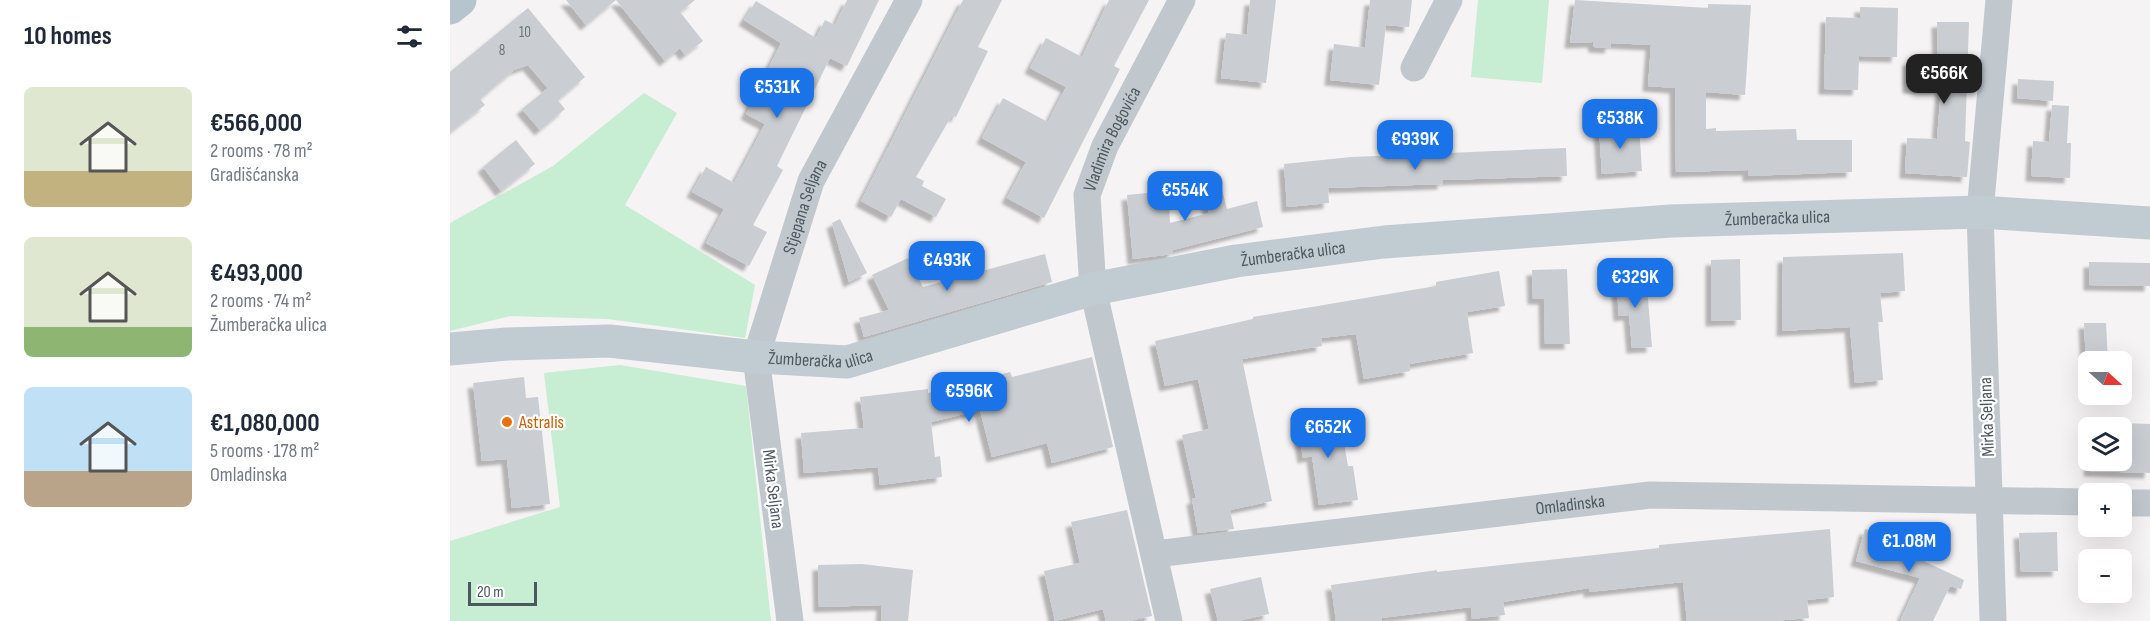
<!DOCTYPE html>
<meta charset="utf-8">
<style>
:root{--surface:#fff;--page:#f2f2f3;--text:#1f2937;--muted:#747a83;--accent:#1a73e8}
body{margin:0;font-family:"Sofia Sans Condensed",sans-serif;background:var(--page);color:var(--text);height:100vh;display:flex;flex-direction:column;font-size:22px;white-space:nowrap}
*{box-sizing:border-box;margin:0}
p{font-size:20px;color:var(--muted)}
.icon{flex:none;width:33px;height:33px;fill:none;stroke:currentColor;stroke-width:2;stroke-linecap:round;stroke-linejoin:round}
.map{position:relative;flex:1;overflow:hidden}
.details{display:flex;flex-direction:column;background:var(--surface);width:450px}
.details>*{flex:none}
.needle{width:39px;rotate:111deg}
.tools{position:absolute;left:1628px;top:351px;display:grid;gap:12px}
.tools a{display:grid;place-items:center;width:54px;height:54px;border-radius:9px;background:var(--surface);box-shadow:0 6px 24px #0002;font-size:30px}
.scale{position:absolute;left:18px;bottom:15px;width:69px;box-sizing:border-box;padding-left:6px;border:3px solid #4c585f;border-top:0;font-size:16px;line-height:21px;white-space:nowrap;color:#4c585f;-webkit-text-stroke:4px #fff;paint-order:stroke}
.price{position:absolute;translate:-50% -51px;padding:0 14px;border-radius:12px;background:var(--accent);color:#fff;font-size:20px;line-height:39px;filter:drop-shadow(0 2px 3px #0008)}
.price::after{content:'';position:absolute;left:50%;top:36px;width:18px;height:14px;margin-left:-9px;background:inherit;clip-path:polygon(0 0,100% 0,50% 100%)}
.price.current{background:#222;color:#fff}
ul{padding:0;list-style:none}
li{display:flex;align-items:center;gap:18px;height:150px;padding:0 24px}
li span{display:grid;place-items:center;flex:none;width:168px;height:120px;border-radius:9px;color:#555}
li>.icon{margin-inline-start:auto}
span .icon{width:72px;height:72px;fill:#fffc;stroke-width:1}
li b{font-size:26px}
h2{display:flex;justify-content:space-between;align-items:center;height:72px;padding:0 24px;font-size:26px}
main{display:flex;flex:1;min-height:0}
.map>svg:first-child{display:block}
</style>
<main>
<section class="details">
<h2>10 homes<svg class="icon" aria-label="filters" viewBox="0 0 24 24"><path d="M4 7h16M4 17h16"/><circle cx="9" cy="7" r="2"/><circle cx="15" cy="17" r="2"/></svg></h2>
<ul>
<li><span style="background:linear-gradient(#dfe7d0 70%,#c2b280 0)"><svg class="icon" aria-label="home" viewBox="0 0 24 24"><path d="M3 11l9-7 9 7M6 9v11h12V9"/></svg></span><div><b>€566,000</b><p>2 rooms · 78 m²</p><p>Gradišćanska</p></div></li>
<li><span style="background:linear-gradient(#dfe7d0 75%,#8fb573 0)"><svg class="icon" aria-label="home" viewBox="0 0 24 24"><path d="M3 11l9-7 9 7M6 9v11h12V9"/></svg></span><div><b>€493,000</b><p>2 rooms · 74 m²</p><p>Žumberačka ulica</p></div></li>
<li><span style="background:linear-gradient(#bfe0f5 70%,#b9a48a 0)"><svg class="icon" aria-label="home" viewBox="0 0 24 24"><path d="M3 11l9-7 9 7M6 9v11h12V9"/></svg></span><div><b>€1,080,000</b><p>5 rooms · 178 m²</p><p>Omladinska</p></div></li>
</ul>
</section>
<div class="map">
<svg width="1700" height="621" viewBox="0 0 1700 621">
<defs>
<filter id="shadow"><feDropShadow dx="-5.5" dy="5.5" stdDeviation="1.5" flood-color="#0004"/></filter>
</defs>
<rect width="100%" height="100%" fill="#f5f3f3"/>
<!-- green -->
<path fill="#c7edd2" d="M1028,0h71l-7,83 -71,-6z
M194,93l33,20 -52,92 130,80 -10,53 -137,-19 -98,-3 -60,15v-108l103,-57z
M170,365l126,21 25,235h-321v-80l110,-34 -16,-134z"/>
<!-- building -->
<path fill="#caced2" filter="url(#shadow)" d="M116,0h129l-15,12 23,29 -18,14 -5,-7 -15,13 -49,-61 -30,25z
M397,0h32l-32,66 -17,-8 -53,108 6,4 -30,55 14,7 -18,34 -43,-23 18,-34 -32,-17 14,-25 28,16 31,-59 -19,-10 35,-71 -37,-23 12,-19 60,37 9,-18 10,5z
M513,0h39l-24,47 10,4 -17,35 -15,31 -4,-2 -36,62 8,4 -2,5 24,13 -10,18 -35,-18 -10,18 -30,-16z
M659,0h40l-35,66 6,3 -76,149 -37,-20 19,-36 -44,-24 21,-40 45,24 18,-35 -36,-19 16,-30 36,19z
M800,0h26l-10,83 -45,-5 5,-45 21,2z
M920,0h42l-3,27 -23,-2 -7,60 -49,-5 4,-36 31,4z
M1125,0l133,8v-4l43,1 -6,90 -39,-3v37l10,-1v3l80,-2 1,11h55v32l-104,4v-6l-72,2 -1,-84 -27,-2 3,-41 -40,-2 -1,5 -16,-1 -1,-5 -23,1z
M1410,7l38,1 -1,49 -38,-1 -1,34 -34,-1 2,-72 34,1z
M78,8l57,69 -27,23 -30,-35 -14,5 -34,29 5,6 -35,27v-60z
M1487,22h32l-4,119 5,1 -3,35 -62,-4 2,-35 30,1 4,-51h-33v-28h30z
M1568,79l36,2 -1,20 -36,-3z
M98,88l17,21 -25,21 -18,-21z
M1602,105l17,1 -2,37h4l-1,35 -39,-2 2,-35 16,1z
M1189,125l3,46 -40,3 -3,-46z
M66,140l19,24 -34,27 -18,-24z
M1116,148l1,28 -124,4v4l-115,4 1,15 -42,4 -3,-43 67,-7z
M769,179l8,30 30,-8 6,26 -90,23v4l-40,5 -6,-64 41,-4 2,32 39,-10 -7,-30z
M390,219l27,54 -18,9 -17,-59z
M1453,253l2,38 -25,2 3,29h-5l5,58 -28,3 -5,-56 -68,4 1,-74z
M595,254l7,28 -188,55 -5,-19 30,-8 -17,-35 36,-17 15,29z
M1290,259l1,61 -30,1v-61z
M1639,262l61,1v23l-61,-1z
M1117,269l3,75h-25l-1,-45h-11l-1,-29z
M1049,271l6,35 -38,6 6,41 -64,11 1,7 -46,8 -8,-45 -35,4 1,8 -80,13 30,142 -42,9 4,19 -36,4 -6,-34 4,-1 -14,-63 27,-6 -11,-50 -33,7 -10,-45 98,-22v-2l183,-31v-4z
M1196,276l6,71 -20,1 -3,-33 -10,1 -3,-38z
M1634,323h22l2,39h-22z
M642,357l21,90 -61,16 -5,-20 -55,14 -12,-47 -49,12 4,35 5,-1 2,21 -62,8 -2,-18 -74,6 -3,-40 63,-5 -4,-31 68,-8v4l82,-21 2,5z
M74,377l2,21 12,-1 12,107 -38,4 -5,-49 -25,2 -9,-78z
M889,414l9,52h5l5,34 -39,5 -7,-49 -9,2 -6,-36z
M1641,422l59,2v49l-61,-2 1,-11h31v-32h-30z
M677,510l25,106 -23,5h-23l-3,-12 -48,12 -11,-50 36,-8 -9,-41z
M1380,529l4,68 -27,3 2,18 -35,3h-87l-4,-39 -94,10v-4l-86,14 2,13 -33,4 -1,-12 -90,11 1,3h-46l-5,-36 106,-15v2l222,-24v-3z
M1415,529l49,13 -3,13 53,25 -3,9 -11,-3 -17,35h-33l20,-43 -64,-17z
M1607,532l1,39 -37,1 -2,-39z
M412,564l51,6 -5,51h-27l1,-16 -63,2 -1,-42z
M811,577l8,37 -31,7h-20l-8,-32z"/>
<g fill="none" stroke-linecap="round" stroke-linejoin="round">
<!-- street -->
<g stroke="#c0c8ce" stroke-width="27">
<path d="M964,68l35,-68"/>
<path d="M1671,503h29"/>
<path id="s1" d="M705,554l495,-59 438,7"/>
<path id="s2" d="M340,621l-34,-264 55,-176 98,-181"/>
<path id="s3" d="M719,621l-76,-332 -6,-94 18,-49 77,-146"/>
<path d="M1543,621l-13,-409 19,-212"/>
</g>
<!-- secondary -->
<path stroke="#c1cbd2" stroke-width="33" id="s4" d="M0,349l57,-5 102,-3 147,16 91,5 246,-73 143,-28 148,-19 287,-21 309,-9 170,11"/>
<!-- primary -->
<path stroke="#b6c4ce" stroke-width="33" d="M0,8l10,-8"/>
</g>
<!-- markers -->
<circle fill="#e8710a" stroke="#fff" stroke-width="2" cx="57" cy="422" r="6"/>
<g text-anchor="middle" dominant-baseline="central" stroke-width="4.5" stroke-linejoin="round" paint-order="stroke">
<!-- number labels -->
<g font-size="15" fill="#6c767c">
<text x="75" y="32">10</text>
<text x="52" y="50">8</text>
</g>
<!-- street labels -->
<g font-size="18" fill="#4c585f" stroke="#fff">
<text stroke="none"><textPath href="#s3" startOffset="496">Vladimira Bogovića</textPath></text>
<text stroke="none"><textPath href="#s2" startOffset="424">Stjepana Seljana</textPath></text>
<text stroke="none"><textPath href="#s4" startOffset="1344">Žumberačka ulica</textPath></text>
<text stroke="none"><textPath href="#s4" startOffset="858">Žumberačka ulica</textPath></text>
<text stroke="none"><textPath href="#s4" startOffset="372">Žumberačka ulica</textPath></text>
<text transform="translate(1537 417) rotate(-92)">Mirka Seljana</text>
<text transform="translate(323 489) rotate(83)">Mirka Seljana</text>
<text stroke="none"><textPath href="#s1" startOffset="418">Omladinska</textPath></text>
</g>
<!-- food labels -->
<g font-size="18" fill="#c56008" stroke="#fff" text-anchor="start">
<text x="69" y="422">Astralis</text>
</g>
</g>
</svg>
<div class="tools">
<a><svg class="needle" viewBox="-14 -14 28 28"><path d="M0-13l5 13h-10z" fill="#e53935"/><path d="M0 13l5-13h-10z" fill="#747a83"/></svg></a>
<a><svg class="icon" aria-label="layers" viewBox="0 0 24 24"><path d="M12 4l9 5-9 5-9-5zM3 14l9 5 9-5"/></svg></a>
<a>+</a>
<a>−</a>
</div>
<div class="scale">20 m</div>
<b class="price current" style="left:1494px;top:105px">€566K</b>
<b class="price" style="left:327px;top:119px">€531K</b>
<b class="price" style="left:1170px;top:150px">€538K</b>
<b class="price" style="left:965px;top:171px">€939K</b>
<b class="price" style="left:735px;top:222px">€554K</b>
<b class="price" style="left:497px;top:292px">€493K</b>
<b class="price" style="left:1185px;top:309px">€329K</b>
<b class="price" style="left:519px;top:423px">€596K</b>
<b class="price" style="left:878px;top:459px">€652K</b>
<b class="price" style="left:1459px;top:573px">€1.08M</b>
</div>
</main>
